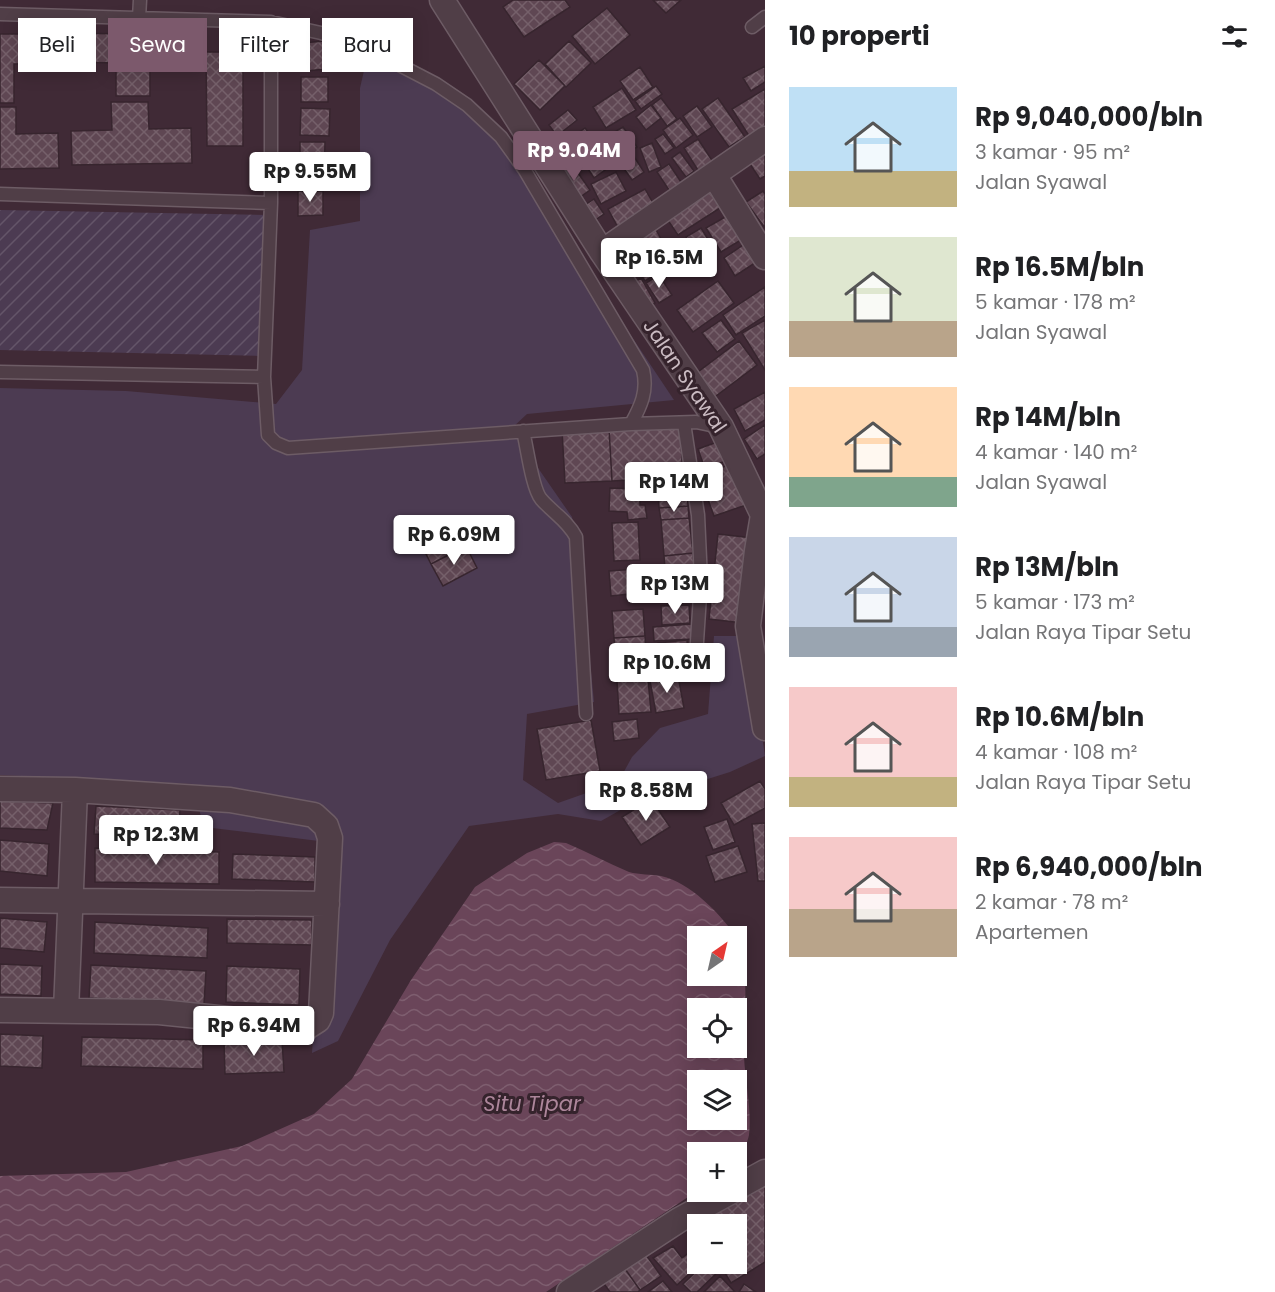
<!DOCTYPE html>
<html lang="id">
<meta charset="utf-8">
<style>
:root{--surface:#fff;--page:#f2f2f2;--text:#202124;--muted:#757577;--accent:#7c596c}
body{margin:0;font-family:Poppins,sans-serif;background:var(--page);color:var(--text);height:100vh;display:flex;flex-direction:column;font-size:22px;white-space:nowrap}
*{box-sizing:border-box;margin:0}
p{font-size:20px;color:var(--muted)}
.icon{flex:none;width:33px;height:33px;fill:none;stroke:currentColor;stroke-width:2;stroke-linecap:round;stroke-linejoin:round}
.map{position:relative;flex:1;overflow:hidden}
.side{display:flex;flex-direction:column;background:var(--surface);width:510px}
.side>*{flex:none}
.banner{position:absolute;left:18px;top:18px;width:570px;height:54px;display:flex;gap:12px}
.needle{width:39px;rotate:34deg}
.buttons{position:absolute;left:687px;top:926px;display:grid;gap:12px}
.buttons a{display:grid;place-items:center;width:60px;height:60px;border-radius:0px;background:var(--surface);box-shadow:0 3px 15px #0003;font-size:30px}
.price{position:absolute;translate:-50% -51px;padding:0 14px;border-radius:6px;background:#fff;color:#222;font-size:20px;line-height:39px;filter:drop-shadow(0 2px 3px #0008)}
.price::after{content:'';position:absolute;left:50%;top:36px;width:18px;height:14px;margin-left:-9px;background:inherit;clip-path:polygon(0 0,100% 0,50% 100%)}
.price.current{background:var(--accent);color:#fff}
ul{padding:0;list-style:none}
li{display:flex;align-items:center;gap:18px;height:150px;padding:0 24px}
li span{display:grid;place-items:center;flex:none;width:168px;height:120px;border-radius:0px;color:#555}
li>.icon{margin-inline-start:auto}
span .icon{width:72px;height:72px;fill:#fffc;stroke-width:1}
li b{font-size:26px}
h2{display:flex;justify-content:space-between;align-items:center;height:72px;padding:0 24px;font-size:26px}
.pill{padding:0 21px;border-radius:0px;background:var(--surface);box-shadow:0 3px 15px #0003;font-size:21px;line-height:54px}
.pill.current{background:var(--accent);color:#fff}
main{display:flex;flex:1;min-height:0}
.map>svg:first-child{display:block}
</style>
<main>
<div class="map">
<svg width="765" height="1292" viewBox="0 0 765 1292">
<defs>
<pattern id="garden-furrows" width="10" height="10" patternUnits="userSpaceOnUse" patternTransform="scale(1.5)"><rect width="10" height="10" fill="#4c3b52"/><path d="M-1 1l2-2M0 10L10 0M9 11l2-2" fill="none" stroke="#645569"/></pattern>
<pattern id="water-waves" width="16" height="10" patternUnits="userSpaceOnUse" patternTransform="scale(1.5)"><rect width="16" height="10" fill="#6a4559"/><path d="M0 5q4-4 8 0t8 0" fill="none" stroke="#7e5e6f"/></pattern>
<pattern id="building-cross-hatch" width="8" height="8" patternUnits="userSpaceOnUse" patternTransform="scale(1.5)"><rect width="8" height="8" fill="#5f4753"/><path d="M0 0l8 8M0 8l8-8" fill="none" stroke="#75606a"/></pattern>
</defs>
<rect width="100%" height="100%" fill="#402a36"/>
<!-- grass -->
<path fill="#4c3b52" d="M369,49l122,77 183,274 -147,14 -16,15 61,88 10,62 12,123 -67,12 -4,66 35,23 54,-19 9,-7 11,-20 28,-29 48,-14 6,-78h33l18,120 -35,16 -35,11 -32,3 -62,35 -43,-7 -89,12 -79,114 -52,101 -26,12 15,-211 -123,-15 -12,-43 -192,-9v-387l126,3 150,13 26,-34 8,-140 50,-9v-133z"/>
<!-- garden -->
<path fill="url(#garden-furrows)" d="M0,210l268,5 -2,141 -266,-6z"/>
<!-- water -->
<path fill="url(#water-waves)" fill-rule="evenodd" d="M554,842l12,1c21,9 42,20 63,29 10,3 22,2 32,4 30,7 57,36 75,60h-38v39h38l1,-38c14,30 6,85 7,119 1,26 8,54 5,79 -2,10 -7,17 -12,25l-1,-8h-38l-1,39 -151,101h-546v-116l126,-4 116,-26 72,-32 38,-35 59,-99 64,-93 52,-34zM698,1008h38v39h-38zM698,1080h38v39h-38z"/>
<!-- building -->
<path fill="url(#building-cross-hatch)" stroke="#37252e" stroke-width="1.5" d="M513,0h52l5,7 -46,30 -21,-30z
M653,0h28l-15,13z
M607,8l23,27 -35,29 -23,-28z
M67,33l123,2v29l-40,-1v33h-34v-33l-49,-1z
M0,34h59v29l-45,1v39h-14z
M324,41l3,28 -22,2 -3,-28z
M569,41l22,22 -25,24 -21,-23z
M206,52h37v94h-36z
M539,60l26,26 -25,24 -26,-26z
M765,66v16l-14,9 -8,-13z
M640,67l13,20 -20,13 -13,-19z
M301,77h27v25h-27z
M656,86l6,8 -21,15 -6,-8z
M622,88l14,22 -30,18 -13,-21z
M765,89v41l-14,9 -19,-30z
M661,98l16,21 -10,7 -15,-21z
M718,98l27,39 -16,10 -27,-38z
M111,102h37l1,27 42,-1 1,35 -120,2 -1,-34 41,-1z
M651,105l10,13 -15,12 -10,-13z
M697,106l15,21 -15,10 -14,-21z
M0,107h16v27l42,-1 1,35 -59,1z
M301,108l29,1 -1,27 -29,-1z
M568,110l9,10 -20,16 -8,-11z
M680,118l13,17 -17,13 -13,-18z
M623,127l14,20 -8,5 -8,-11 -23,14 -6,-10z
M585,128l10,13 -23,17 -10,-13z
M663,134l11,14 -9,6 -10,-15z
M698,139l17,26 -14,10 -17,-27z
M300,142h25l-1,38h-24z
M652,143l9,24 -12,5 -9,-24z
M765,146v30l-5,3 -14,-21z
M591,148l14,22 -11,8 -15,-23z
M617,149l6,9 -11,7 -6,-8z
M680,152l14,19 -8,6 -14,-19z
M633,155l11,17 -12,8 -12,-17z
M571,163l19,27 -14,10 -19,-27z
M669,164l14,21 -12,8 -14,-21z
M616,172l10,19 -25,13 -10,-20z
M706,186l14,22 -42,27 -15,-22z
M645,189l12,21 -37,21 -12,-22z
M298,191h25v24l-25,1z
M763,191l2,3v34l-19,-26z
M594,199l10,15 -15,10 -10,-15z
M732,213l14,24 -25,15 -15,-24z
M652,222l10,19 -14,8 -10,-19z
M701,228l13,21 -27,13 -7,-10 11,-6 -5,-9z
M672,240l11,18 -38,23 -11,-17z
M749,241l12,18 -26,17 -11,-18z
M622,242l6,10 9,-6 6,10 -22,10 -11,-16z
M659,275l13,20 -13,8 -13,-20z
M641,278l14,25 -12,7 -15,-25z
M718,281l16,22 -41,29 -16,-22z
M765,287v29l-29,19 -13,-20z
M721,320l14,19 -18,13 -15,-19z
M765,320v50l-23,-37z
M739,341l18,24 -45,34 -18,-24z
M765,392v28l-20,11 -11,-22z
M680,425l3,52 -71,4 -3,-53z
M765,425v29l-8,5 -13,-20z
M609,428l3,53 -47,2 -3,-53z
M720,441l8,19 -23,9 -7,-20z
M732,464l14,41 -32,11 -15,-41z
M610,488l30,1v16h5l2,13 -19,2 -1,-8 -18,-1z
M687,488l1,18 -29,2 -1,-17z
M688,506l1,12 -28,2 -2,-12z
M450,516l16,30 -35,18 -15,-30z
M689,518l4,35 -29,3 -3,-36z
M638,522l2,38 -26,1 -2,-38z
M718,534l35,4 -10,85 -34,-4z
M466,546l11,22 -34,18 -12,-22z
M693,553l3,38 -29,2 -3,-37z
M636,569l2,24 -27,3 -2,-25z
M689,605l1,18 -28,2 -1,-19z
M643,609l2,27 -31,2 -2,-27z
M692,624l1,15 -39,2 -1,-14z
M645,636l3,43 -31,2 -3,-43z
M687,640l2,32 -28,2 -3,-31z
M678,676l6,32 -28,5 -6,-32z
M648,679l3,33 -32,2 -2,-33z
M637,719l2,19 -25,3 -2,-19z
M591,720l9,51 -54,9 -9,-51z
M760,781l5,8v19l-31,17 -13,-22z
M651,799l19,28 -29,18 -19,-28z
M0,801l53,2 -6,27 -47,-2z
M96,806l84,4 -2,26 -84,-2z
M727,819l8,23 -22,8 -9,-23z
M765,823v58h-7l-6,-57z
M0,840l49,4 -2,32 -47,-5z
M738,846l9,26 -32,10 -9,-26z
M95,848l124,4v32l-124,-2z
M233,854l82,3v25l-83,-3z
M0,918l47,4 -3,30 -44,-4z
M227,919l85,1v25l-85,-2z
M95,922l113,6 -1,30 -113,-5z
M0,964l42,2 -1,30 -41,-2z
M91,965l115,6 -2,33 -115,-6z
M227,966l73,3 -1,36 -73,-3z
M0,1034l43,2 -1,32 -42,-2z
M82,1037l121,3v29l-122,-3z
M282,1040l2,32 -59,2 -1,-32z
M765,1185v77l-34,21 -12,-20h17v-39h-38v5l-3,-5z
M673,1246l9,12 9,-7 7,6v6h3l-24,22 -24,-27z
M644,1252l17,24 -21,14 -17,-24z
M705,1263h8l7,7 -23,22h-6l-8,-8z
M623,1266l17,24 -2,2h-28l-8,-11z
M720,1276l15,16h-31z
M663,1281l9,11h-24z
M744,1284l12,8h-17z"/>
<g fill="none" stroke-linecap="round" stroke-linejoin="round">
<defs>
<path id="service" d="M0,14l271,8 50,11 38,11 77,40 31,21 34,32 23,32 119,201c5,21 -2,36 -12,54
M139,18l1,-18
M752,27l13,-10
M0,194l271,9
M0,372l264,5 7,-174v-181
M264,377l4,58 8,8 12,5 343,-24 65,-2 24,5
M684,423l14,92 3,65 -5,77
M523,431c4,16 9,57 18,68 12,14 26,21 35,38l10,177"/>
<path id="minor" d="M442,0l160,252 119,175 42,88
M714,175l51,82
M602,252l163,-113
M763,515l-6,36 -9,75 17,102
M0,789l75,1 155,10 84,15 12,11 4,12 -9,175 -3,7 -11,7 -148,-15 -159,-2
M0,900l327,4
M66,1011l9,-221
M736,1188l29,-16
M569,1292l110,-72 53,-29"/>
</defs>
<!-- service casing -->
<use href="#service" stroke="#6d5c65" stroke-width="15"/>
<!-- minor casing -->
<use href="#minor" stroke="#6d5c65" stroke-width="27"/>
<!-- service -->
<use href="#service" stroke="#503e47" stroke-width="12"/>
<!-- minor -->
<use href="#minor" stroke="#503e47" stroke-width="24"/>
</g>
<g text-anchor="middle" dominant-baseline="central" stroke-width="6" stroke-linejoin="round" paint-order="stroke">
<!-- street labels -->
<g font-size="20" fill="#cabbc2" stroke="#35232c">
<text transform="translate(685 376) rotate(56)">Jalan Syawal</text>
</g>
<!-- water labels -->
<g font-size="21" font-style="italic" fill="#ad869b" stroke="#35232c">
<text x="532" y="1103">Situ Tipar</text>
</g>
</g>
</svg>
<div class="buttons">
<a><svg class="needle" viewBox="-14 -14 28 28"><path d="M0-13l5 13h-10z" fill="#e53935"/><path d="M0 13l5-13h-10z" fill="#757577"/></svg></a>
<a><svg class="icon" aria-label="locate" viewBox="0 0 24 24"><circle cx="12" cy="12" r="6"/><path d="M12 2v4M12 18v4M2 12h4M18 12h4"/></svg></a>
<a><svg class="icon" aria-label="layers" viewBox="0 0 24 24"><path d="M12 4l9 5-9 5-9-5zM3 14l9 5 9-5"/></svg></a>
<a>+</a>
<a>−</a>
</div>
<b class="price current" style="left:574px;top:182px">Rp 9.04M</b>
<b class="price" style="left:310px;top:203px">Rp 9.55M</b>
<b class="price" style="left:659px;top:289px">Rp 16.5M</b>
<b class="price" style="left:674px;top:513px">Rp 14M</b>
<b class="price" style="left:454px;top:566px">Rp 6.09M</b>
<b class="price" style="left:675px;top:615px">Rp 13M</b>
<b class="price" style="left:667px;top:694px">Rp 10.6M</b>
<b class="price" style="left:646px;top:822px">Rp 8.58M</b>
<b class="price" style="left:156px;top:866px">Rp 12.3M</b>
<b class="price" style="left:254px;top:1057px">Rp 6.94M</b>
<div class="banner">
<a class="pill">Beli</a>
<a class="pill current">Sewa</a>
<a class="pill">Filter</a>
<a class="pill">Baru</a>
</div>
</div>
<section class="side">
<h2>10 properti<svg class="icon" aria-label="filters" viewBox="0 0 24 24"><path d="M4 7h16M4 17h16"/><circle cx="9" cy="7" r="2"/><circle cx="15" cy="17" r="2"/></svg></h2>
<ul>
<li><span style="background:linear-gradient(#bfe0f5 70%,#c2b280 0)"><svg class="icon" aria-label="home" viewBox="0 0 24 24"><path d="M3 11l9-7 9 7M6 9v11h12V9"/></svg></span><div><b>Rp 9,040,000/bln</b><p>3 kamar · 95 m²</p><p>Jalan Syawal</p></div></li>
<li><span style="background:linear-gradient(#dfe7d0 70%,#b9a48a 0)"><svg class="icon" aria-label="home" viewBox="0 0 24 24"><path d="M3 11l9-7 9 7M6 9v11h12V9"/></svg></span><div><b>Rp 16.5M/bln</b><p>5 kamar · 178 m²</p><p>Jalan Syawal</p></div></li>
<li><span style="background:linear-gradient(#ffd9b3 75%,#7fa58c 0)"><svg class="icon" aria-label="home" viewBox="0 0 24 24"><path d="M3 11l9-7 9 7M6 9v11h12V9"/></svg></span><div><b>Rp 14M/bln</b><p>4 kamar · 140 m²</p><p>Jalan Syawal</p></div></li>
<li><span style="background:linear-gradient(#c9d6e8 75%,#9aa5b1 0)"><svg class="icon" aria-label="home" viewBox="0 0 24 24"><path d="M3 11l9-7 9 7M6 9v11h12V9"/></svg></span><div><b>Rp 13M/bln</b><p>5 kamar · 173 m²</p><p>Jalan Raya Tipar Setu</p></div></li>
<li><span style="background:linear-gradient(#f6c9c9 75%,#c2b280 0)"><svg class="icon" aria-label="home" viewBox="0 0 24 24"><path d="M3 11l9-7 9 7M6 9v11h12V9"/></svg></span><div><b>Rp 10.6M/bln</b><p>4 kamar · 108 m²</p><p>Jalan Raya Tipar Setu</p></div></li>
<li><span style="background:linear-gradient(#f6c9c9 60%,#b9a48a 0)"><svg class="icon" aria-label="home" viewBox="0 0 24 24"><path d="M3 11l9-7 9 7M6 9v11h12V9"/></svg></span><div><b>Rp 6,940,000/bln</b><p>2 kamar · 78 m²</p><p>Apartemen</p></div></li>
</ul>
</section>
</main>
